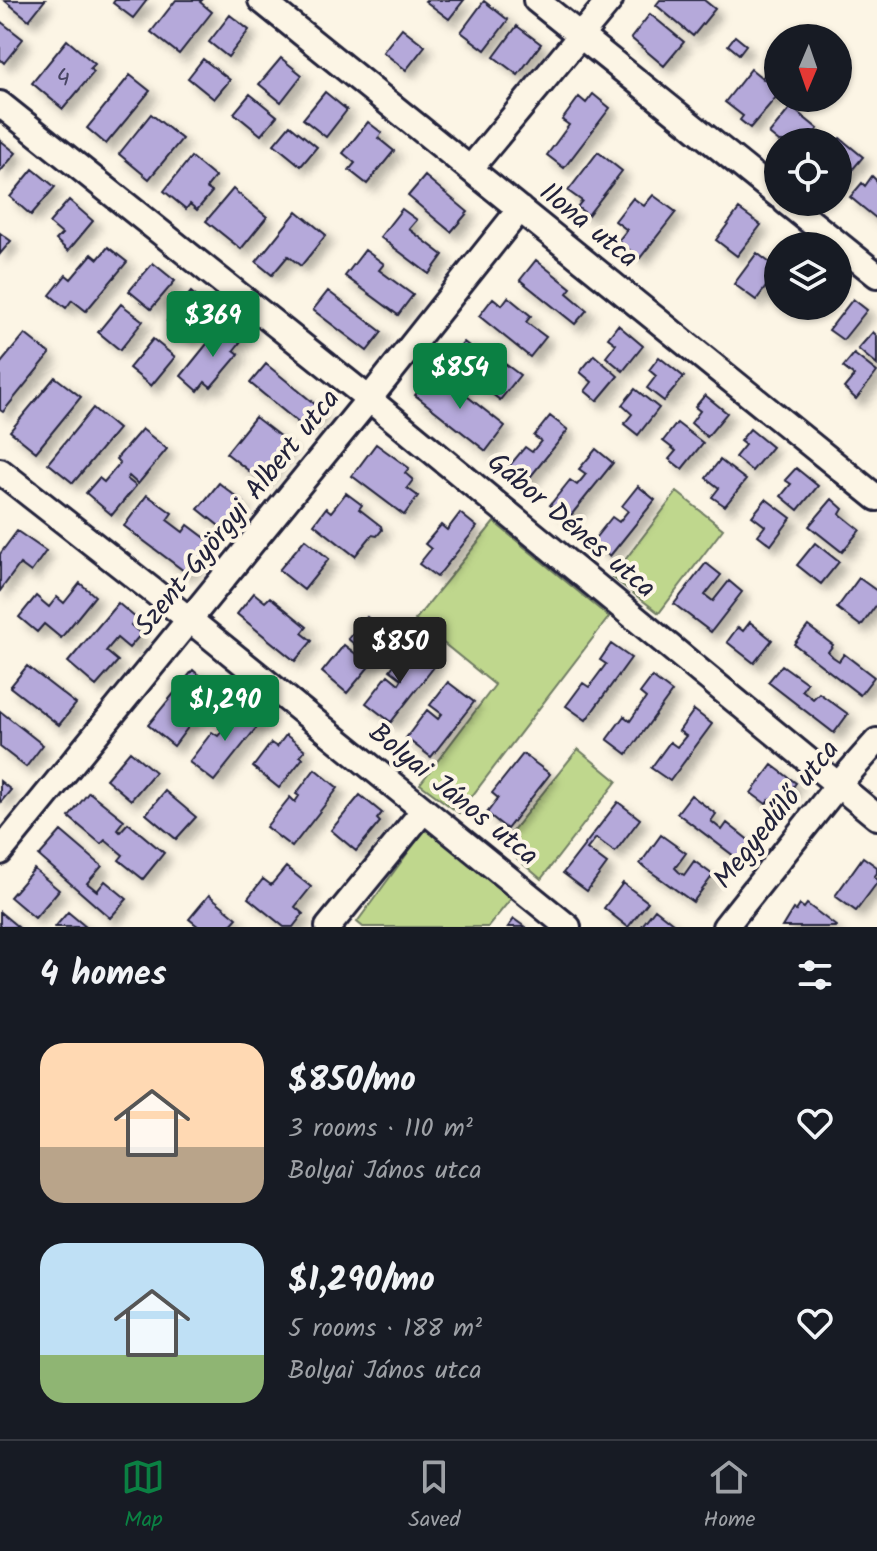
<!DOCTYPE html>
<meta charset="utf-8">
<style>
:root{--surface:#171b24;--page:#20242c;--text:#f1f3f6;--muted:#9ea1a6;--line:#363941;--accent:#0b8043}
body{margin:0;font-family:Kalam,sans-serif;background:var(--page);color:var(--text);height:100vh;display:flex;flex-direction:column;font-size:30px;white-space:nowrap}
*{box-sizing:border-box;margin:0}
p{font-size:26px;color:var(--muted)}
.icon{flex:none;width:44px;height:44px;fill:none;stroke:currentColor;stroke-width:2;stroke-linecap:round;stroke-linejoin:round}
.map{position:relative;height:927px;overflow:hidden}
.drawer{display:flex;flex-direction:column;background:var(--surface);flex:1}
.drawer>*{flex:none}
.needle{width:52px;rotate:182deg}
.tools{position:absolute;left:764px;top:24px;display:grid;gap:16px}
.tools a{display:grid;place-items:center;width:88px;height:88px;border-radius:50%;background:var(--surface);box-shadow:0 2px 6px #0004;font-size:40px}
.price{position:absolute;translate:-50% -68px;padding:0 18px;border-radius:8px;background:var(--accent);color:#fff;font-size:26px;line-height:52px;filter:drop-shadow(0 2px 4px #0008)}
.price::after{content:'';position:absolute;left:50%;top:48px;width:24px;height:18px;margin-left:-12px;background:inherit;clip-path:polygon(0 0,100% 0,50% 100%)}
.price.selected{background:#222;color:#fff}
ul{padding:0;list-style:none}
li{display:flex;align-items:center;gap:24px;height:200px;padding:0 40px}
li span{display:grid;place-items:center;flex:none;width:224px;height:160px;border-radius:24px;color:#555}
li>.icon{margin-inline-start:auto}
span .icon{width:96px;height:96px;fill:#fffc;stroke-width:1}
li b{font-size:34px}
h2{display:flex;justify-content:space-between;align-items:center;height:96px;padding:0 40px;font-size:34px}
.dock{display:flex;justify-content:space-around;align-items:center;height:112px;border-top:2px solid var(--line);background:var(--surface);font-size:22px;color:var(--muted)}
.dock a{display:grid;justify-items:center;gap:4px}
.dock .selected{color:var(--accent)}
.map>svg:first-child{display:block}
</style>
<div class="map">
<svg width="877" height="927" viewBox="0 0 877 927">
<defs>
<filter id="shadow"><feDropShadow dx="7" dy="7" stdDeviation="4" flood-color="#0004"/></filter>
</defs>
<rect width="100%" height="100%" fill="#fcf5e5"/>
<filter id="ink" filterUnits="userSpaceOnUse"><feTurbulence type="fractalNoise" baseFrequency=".0125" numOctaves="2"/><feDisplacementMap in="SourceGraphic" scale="16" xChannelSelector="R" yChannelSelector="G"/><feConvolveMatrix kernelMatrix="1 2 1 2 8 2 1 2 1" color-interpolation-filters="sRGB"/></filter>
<g filter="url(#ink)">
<!-- green -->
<path fill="#bfd78d" stroke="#707c64" stroke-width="2" d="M677,492l46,37 -64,84 -47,-36z
M494,522l115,95 -150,196 -39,-29 75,-99 -80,-65z
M578,749l39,32 -76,98 -40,-34z
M429,824l86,70 -27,33h-125l-6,-5z"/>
<!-- building -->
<path fill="#b5a9da" stroke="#22223b" stroke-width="2" filter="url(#shadow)" d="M4,0h41l-16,20z
M115,0h32l-14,18 -20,-15z
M176,0h26l-2,2 12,10 -33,42 -28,-22z
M426,0h38l-15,19 -24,-18z
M660,0h44l11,9 -22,27 -37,-31z
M484,1l24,19 -23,30 -24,-18z
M650,14l34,28 -20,24 -33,-28z
M230,15l19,15 -21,27 -19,-15z
M0,21l23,18 -19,24 -4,-4z
M517,26l24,18 -23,31 -24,-18z
M402,28l23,18 -19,24 -23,-18z
M735,36l11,9 -7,9 -11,-9z
M67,40l28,24 -5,5 4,3 -31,37 -31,-26z
M281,58l21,17 -21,27 -22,-18z
M203,59l27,21 -16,19 -26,-21z
M751,69l27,22v4l-28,33 -10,-8 3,-4 -18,-14z
M768,70l10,8v13l-16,-13z
M130,75l20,16 -44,53 -19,-16z
M325,92l22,18 -21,27 -23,-18z
M250,94l27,22 -16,19 -27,-22z
M593,94l17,14 -46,60 -17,-13 22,-30 -7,-5 17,-23 7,6z
M791,107l27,22 -11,13h-28l-10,-8z
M151,114l31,25 -33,40 -30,-25z
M368,122l14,11 -4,5 16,13 -27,33 -18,-14 6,-7 -12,-10z
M290,125l27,22 -16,19 -27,-22z
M840,138l23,19 -25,30v-45h-2z
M0,140l16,13 -16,19z
M598,152l24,19 -34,44 -11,-8 5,-6 -14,-10z
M191,157l24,20 -9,11 6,4 -15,18 -7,-6 -4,5 -22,-18z
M33,169l22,18 -24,28 -21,-18z
M425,176l43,36 -17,20 -43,-36z
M872,176l5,5v38l-27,-22 12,-14 3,3z
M233,189l34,28 -26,32 -35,-28z
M653,195l23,17 -36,46 -22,-17 9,-11 -12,-9 18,-23 11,8z
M69,200l24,21 -25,30 -12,-11 6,-6 -13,-11z
M402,209l15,11 -8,9 34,26 -14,19 -49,-37z
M739,209l22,16 -24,31 -21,-16z
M297,211l29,24 -25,31 -13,-10 -16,19 -16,-13z
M0,233l11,8 -11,13z
M108,247l19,15 -41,49 -14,-11 -6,8 -16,-13 16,-20 5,4 21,-25 6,5z
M365,250l19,14 -5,6 34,25 -15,20 -53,-39z
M757,253l21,16v2l-22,29 -22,-16z
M536,260l35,28 -4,5 20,17 -12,14 -55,-44z
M153,263l22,18 -24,28 -22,-18z
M328,291l54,41 -15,19 -54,-41z
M191,292l21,18 -23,29 -22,-18z
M508,297l23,19 -5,6 20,15 -16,20 -51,-41 14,-18 9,7z
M853,299l14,11 -24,30 -14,-10z
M121,304l22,17 -23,29 -22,-18z
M223,324l19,16 -8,10 5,4 -28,33 -6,-5 -7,9 -17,-15z
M618,325l25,21 -20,25 -17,-14 10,-13 -8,-6z
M873,332l4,4v29l-19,-16z
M25,334l25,20 -47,58 -3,-2v-46z
M153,339l22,18 -24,29 -22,-18z
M464,342l35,27 5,-6 16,12 -20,25 -51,-39z
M854,354l23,18 -21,27 -12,-11 10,-12 -11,-9z
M594,355l24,21 -21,25 -12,-10 7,-9 -12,-10z
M659,357l25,20 -20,24 -17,-13 9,-12 -7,-6z
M266,364l56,46 -16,19 -56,-46z
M435,371l70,55 -19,25 -71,-56z
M55,377l26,20 -45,55 -26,-21z
M635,389l24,19 -21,27 -14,-11 8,-10 -10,-9z
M705,395l22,18 -20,24 -16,-14 9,-12 -5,-4z
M93,408l25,21 -45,54 -25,-20z
M550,416l18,14 -45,56 -18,-15 20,-24 7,5 9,-11 -7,-5z
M255,417l35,27 -28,37 -36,-28z
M677,423l26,20 -21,26 -13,-10 7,-8 -13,-10z
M142,429l25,20 -29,35 -9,-8 -2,3 9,7 -24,29 -26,-22 13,-15 5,4 16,-19 -4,-4z
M750,429l22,18 -20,24 -17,-14 10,-12 -5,-4z
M376,444l33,24 -4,5 8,7 -6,8 11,8 -14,19 -52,-39z
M596,449l17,14 -45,56 -18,-14 20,-25 7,5 5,-6 4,-5 -7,-5z
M720,460l26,20 -21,26 -13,-9 7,-9 -13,-10z
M796,468l22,18 -20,24 -17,-14 10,-12 -6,-4z
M219,483l25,20 -21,26 -25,-20z
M638,486l17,14 -45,56 -18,-14 20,-25 7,5 9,-11 -6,-5z
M346,493l16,12 -3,4 22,17 1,4 -5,6 -5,-1 -17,21 -41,-32 12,-16 5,4z
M147,495l25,18 -5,7 16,12 5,-7 24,18 -24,31 -64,-48z
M766,499l25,19 -20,27 -13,-10 7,-9 -13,-10z
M832,499l11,10 -3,5 20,16 -18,22 -33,-26z
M460,513l17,14 -40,50 -18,-13 12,-15 -6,-5 16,-19 6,5z
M17,531l29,20 -15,21 -11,-8 -20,27v-37z
M305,539l24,20 -25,31 -25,-20z
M815,543l24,19 -18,22 -24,-19z
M706,563l15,12 -16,20 8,6 16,-20 13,11 -31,40 -37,-28z
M859,578l18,13v13l-16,22 -24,-18z
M80,583l15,13 -34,42 -17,-14 -7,8 -18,-15 17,-21 13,11 8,-10 7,6z
M254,593l11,9 5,-5 37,30 -5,6 10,8 -17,20 -58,-47z
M118,603l19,16 -6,6 10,9 -12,14 -12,-10 -6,7 -5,6 12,10 -22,25 -28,-24z
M367,617l26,21 -46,55 -25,-21 22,-27 12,9 4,-5 -12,-10z
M750,622l22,18 -18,23 -27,-21 11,-15 5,4z
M808,626l25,19 -5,7 5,5 6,4 5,-7 30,23 -14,18 -66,-51z
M611,644l20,14 -45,62 -20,-14 17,-23 6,4 17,-23 -6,-4z
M408,647l26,20 -43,55 -25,-19 22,-28 11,9 3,-5 -12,-9z
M782,665l25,18 -5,7 11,9 6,-6 29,21 -14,19 -66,-51z
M27,666l49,38 -17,21 -49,-38z
M193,670l23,20 -42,56 -26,-21z
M652,677l20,15 -45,62 -20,-15 17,-23 6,5 16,-23 -6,-5z
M448,682l26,20 -43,55 -25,-19 21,-28 11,9 4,-5 -12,-9z
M238,704l23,18 -47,59 -25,-19 23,-30 6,4 4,-5 -3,-3z
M694,710l18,14 -42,57 -19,-13 19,-26 7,5 9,-11 -7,-5z
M0,711l43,34 -17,22 -26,-20z
M286,735l19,15 -5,6 3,2 -24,30 -26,-21 18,-24 6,4z
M130,751l25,21 -24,28 -25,-21z
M523,754l27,20 -43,55 -20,-16 11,-15 -6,-5z
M772,765l24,18 -17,23 -9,-7 -4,5 -15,-11z
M315,769l23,19 -46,59 -26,-20 24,-30 5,5 4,-6 -3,-2z
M0,781l11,9 -11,13z
M165,791l31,26 -20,22 -30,-25z
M89,792l35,28 -7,9 3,3 8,-9 36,30 -21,26 -24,-19 4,-5 -18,-15 -4,4 -32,-27z
M360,795l22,18 -5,6 3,3 -24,29 -25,-21z
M691,795l25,19 -5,7 11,9 5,-7 24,19 -13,17 -61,-46z
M618,802l22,17 -25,33 -19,-14 -9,11 20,15 -20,27 -24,-18z
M61,831l41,35 -15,17 10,8 8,-10 22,18 -17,19 -71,-62z
M661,835l25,18 -11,15 4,4 5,3 10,-14 19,14 -20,27 -53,-38z
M863,857l14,10v6l-3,4 3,2v4l-21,28 -21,-15z
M286,867l25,20 -16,20 8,7 -10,13h-9l-36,-29 15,-19 8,6z
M34,869l25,21 -24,28 -25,-21z
M623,883l25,19 -20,25 -24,-19z
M209,895l28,23 -8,9h-30l-10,-8z
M807,904l29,22 -1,1h-53l11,-18 3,2 4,-6 4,3z
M655,909l23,18h-37z
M0,912l18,15h-18z
M68,912l18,15h-31z
M514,919l11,8h-17z"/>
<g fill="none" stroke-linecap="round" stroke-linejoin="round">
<defs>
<path id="minor" d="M261,0l616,498
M536,0l242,195
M0,104l369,295 508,418
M470,169l140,-169
M786,202l91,73
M0,471l190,149 378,307
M0,852l369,-453 151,-190
M328,927l96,-117
M725,927l113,-142 39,-44"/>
</defs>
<!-- minor casing -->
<use href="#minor" stroke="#22223b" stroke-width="30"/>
<!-- minor -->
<use href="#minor" stroke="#fcf5e5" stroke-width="24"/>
</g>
</g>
<g text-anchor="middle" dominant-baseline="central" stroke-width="8" stroke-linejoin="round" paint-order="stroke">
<!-- number labels -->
<g font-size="24" fill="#474463">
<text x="63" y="78">4</text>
</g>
<!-- street labels -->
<g font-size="28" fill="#22223b" stroke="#fcf5e5">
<text transform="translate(588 226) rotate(39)">Ilona utca</text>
<text transform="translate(238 513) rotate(-51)">Szent-Györgyi Albert utca</text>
<text transform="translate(571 526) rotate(40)">Gábor Dénes utca</text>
<text transform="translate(453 795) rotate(39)">Bolyai János utca</text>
<text transform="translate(777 815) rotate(-51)">Megyedűlő utca</text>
</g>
</g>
</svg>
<div class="tools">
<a><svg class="needle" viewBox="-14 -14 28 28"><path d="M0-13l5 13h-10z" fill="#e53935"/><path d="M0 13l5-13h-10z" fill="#9ea1a6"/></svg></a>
<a><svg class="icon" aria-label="locate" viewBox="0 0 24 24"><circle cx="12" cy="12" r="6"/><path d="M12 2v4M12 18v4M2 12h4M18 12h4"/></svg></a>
<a><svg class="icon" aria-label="layers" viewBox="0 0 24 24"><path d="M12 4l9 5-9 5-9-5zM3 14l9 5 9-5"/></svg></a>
</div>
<b class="price" style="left:213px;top:359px">$369</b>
<b class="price" style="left:460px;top:411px">$854</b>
<b class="price selected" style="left:400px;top:685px">$850</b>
<b class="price" style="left:225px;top:743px">$1,290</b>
</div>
<section class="drawer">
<h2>4 homes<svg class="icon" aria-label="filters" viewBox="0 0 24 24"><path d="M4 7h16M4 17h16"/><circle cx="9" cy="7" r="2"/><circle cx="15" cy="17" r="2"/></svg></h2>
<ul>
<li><span style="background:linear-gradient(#ffd9b3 65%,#b9a48a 0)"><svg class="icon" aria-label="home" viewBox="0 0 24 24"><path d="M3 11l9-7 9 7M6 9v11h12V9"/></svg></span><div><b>$850/mo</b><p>3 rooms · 110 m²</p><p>Bolyai János utca</p></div><svg class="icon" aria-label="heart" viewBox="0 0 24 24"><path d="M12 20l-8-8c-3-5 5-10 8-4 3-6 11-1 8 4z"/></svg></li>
<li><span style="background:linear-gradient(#bfe0f5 70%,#8fb573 0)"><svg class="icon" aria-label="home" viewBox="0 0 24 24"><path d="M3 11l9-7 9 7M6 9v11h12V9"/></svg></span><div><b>$1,290/mo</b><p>5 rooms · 188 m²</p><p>Bolyai János utca</p></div><svg class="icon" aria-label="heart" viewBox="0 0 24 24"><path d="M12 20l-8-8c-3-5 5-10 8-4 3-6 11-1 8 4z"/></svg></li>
</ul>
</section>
<nav class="dock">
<a class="selected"><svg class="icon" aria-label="map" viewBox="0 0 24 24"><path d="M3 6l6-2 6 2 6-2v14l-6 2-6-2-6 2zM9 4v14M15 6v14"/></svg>Map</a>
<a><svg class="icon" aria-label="saved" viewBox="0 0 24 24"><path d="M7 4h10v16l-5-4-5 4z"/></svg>Saved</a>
<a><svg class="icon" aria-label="home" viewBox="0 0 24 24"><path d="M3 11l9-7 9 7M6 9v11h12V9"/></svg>Home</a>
</nav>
